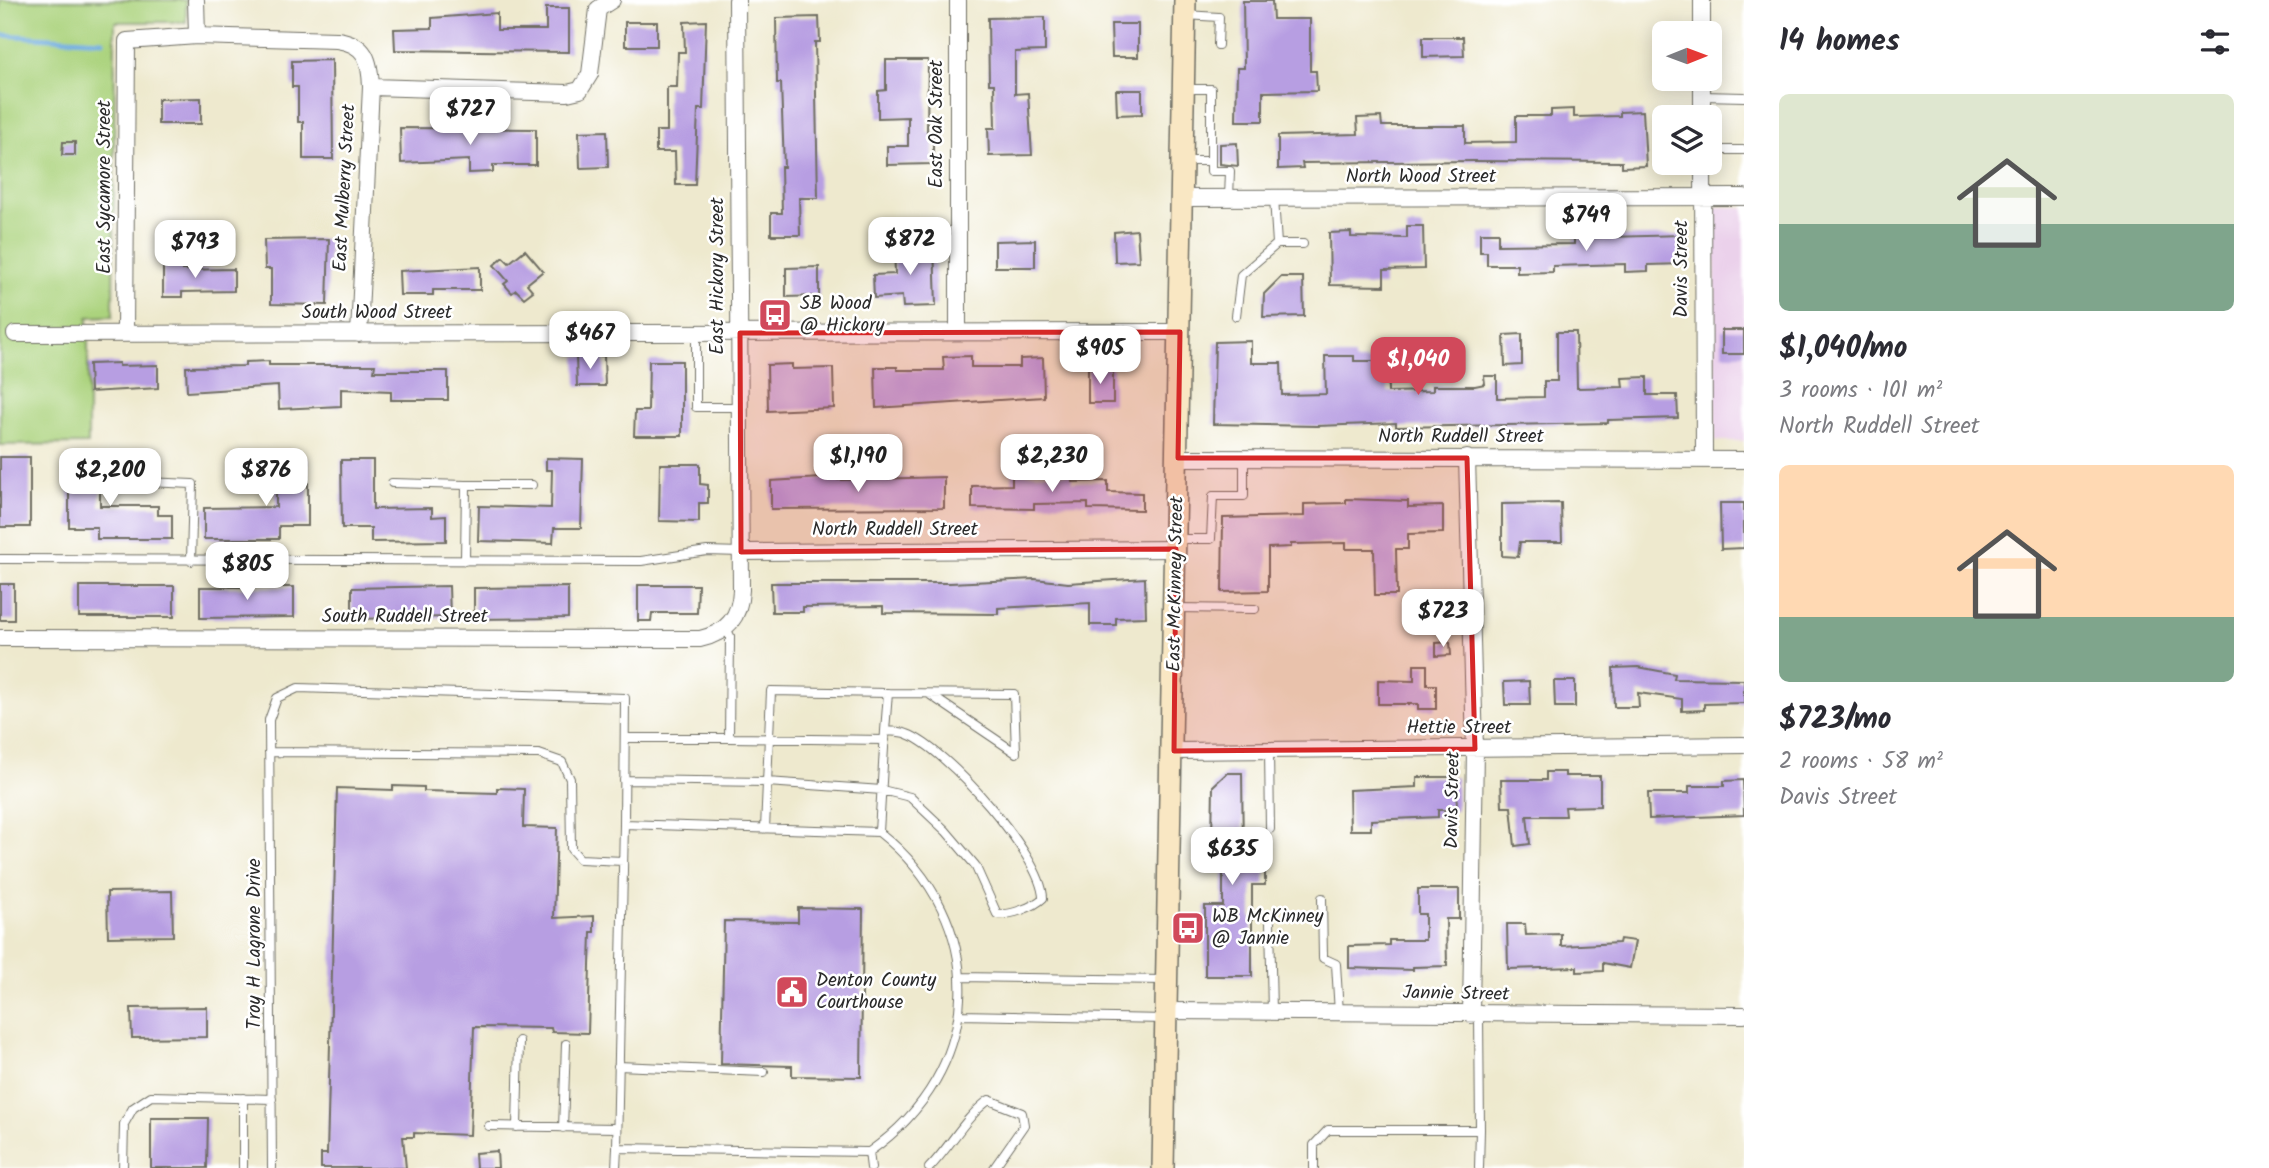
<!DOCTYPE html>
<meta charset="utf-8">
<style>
:root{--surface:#fff;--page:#f2f2f3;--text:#2b2b33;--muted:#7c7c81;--accent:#d1495b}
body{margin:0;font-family:Kalam,sans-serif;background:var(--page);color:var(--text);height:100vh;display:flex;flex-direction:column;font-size:26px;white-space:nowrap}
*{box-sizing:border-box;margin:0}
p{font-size:23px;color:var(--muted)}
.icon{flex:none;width:38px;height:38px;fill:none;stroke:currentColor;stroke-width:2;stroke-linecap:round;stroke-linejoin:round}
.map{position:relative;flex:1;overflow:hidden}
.details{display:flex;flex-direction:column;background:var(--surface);width:525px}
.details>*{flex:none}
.needle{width:46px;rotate:89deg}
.tools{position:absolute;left:1652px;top:21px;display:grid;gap:14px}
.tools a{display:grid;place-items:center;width:70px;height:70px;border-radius:10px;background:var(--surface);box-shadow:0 4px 18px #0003;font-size:35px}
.price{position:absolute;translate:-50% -60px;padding:0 16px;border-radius:14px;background:#fff;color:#222;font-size:23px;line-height:46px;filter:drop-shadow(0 2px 4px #0008)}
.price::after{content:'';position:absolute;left:50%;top:42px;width:21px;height:16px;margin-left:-10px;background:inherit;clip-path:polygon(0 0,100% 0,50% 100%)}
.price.current{background:var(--accent);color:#fff}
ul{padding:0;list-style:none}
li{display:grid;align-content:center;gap:14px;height:371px;padding:0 35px}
li span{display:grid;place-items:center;height:217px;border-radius:10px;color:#555}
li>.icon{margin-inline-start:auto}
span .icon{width:126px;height:126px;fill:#fffc;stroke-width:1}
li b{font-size:30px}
h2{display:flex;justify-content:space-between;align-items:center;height:84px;padding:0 35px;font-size:30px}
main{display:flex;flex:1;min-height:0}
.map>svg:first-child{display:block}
</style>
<main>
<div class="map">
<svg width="1744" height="1168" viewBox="0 0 1744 1168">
<rect width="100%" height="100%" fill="#fff"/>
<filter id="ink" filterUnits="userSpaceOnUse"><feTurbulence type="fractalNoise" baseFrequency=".0143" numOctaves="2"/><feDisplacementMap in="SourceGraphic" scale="14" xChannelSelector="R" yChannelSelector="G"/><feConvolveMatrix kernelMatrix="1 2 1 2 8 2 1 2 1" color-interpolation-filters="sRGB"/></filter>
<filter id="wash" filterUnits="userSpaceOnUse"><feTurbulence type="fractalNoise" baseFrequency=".00686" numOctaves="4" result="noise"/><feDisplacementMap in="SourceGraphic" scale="28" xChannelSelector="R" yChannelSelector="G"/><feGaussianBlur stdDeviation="1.57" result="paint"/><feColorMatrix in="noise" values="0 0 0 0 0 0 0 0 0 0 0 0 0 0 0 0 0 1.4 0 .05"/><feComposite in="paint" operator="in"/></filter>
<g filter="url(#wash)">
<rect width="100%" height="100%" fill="#eee9ce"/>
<!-- built -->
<path fill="#ebd1eb" d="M1715,207h29v234h-29z"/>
<!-- green -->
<path fill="#abd37d" stroke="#6b7f54" stroke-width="2" d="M0,0h186v22h-71l-2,294 -25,1v127l-88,1z"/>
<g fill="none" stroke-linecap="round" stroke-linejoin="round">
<!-- stream -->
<path stroke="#6eace1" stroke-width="5" d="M0,35l103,6"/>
</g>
<g id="blocks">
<!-- building -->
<path fill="#b79ee2" d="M1243,1h29l1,18h37v52h6l1,20 -54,1v29h-27l1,-53h7z
M546,8h23v44l-174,-2 -1,-21 38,-1v-10l65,-5v17h49z
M819,17l1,25h-5l3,156h-19l1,37h-29v-22h11l-1,-46h3l-3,-84h-4l-1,-65z
M1045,17v34l-30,1v42l13,-1 4,62 -43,1 -1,-28h7l-1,-44h-5l-1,-66z
M706,21l-3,88h-5l-3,76h-19l-1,-33h-19v-21h11v-44h10l1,-35h7l-1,-30z
M625,22h32v24h-32z
M1111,24h27v33h-26z
M1423,37h40l1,19 -41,1z
M332,60l1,99h-30v-37h-5v-35h-6v-26z
M886,60h42l-1,73h6v31l-46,1v-19h21v-29l-30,1v-27l8,-1z
M1116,90h26v24l-25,1z
M201,98v26h-43v-25z
M1574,109v8l46,-1v-4l23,-1 3,55 -24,1v-5l-148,-1 -172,2 1,5 -25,1v-33l80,-2 -1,-16 24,-1 1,9h83v17l51,-1v-26h35v-6z
M400,128l136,1v36h-43v7l-24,1v-13l-68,3z
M607,131l1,36 -28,1 -1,-36z
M63,142h12v13h-13z
M1237,143l1,23 -18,-2v-20z
M1407,226h16l1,43 -40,1v16l-54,-1 -1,-52 22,-1v5l56,1z
M1137,230l2,31 -24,1 -1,-30z
M1480,233h18v12l76,-1v-6l108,-3 1,29 -35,1v6l-23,1v-8l-72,2v6l-36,1v-8h-30v-13h-7z
M329,239l-2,66 -56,-1v-35h-6l-1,-29z
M1035,240v27h-40v-26z
M934,244l2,62 -33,1 -1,-11 -28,2 -1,-23 22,-1 -1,-29z
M525,250l18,21 -16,13 6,7 -9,7 -8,-8 -4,3 -8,-9 4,-3 -14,-16 9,-8 6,6z
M163,261h19v9l52,-1v22l-52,1v5h-19z
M480,267v23h-47v5h-33l-1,-24z
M819,267v29l-33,1v-29z
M1281,277h22l1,39 -41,1 1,-23z
M1722,330h22v24h-22z
M1557,332h19l1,56 46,-1 -1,-9 25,-1v18h30l1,23 -70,2v3l-212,4v-4l-79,3 -104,-2 2,-82 36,-1v22h30l1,32 44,-1 -1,-38h29v5h33l1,31 45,-1v-5h42l10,-2 -1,-8h13v22l47,-1v-16h13z
M1522,334v31l-17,1 -1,-31z
M576,356h28l1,30h-28z
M971,356v11h49v-8l23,-1 1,39 -168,11 -1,-41h22v3h47l-1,-13z
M269,361v4h106l-1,6h74v29h-57v-9l-50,-2v17l-62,3 -1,-23 -91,6 -1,-25 59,-1v-4z
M649,361h33v75h-48l1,-25h13z
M119,363v3l39,-1v23l-68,4 -1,-28z
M792,364v5l41,-1 1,40 -66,3 -1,-46z
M1088,368h25v35h-25z
M0,457h30v70h-30z
M69,458h31v48h58v9h14v24h-75v-12h-28z
M276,458h32v68h-29v13h-75v-31l72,-1z
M546,458l37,1 -2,69h-27l-1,15 -75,-2 1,-35 72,2 1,-38h-6z
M341,460h32v49l59,-1v9l14,-1v25l-75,1v-14h-29z
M660,464h40v20l8,1v18h-9v19l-40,-1z
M1012,473l60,1v8l36,-1v11l34,1v17l-54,-1v-6l-54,1v5l-62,-1v-22l40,-1z
M838,477v3l106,-3v31l-173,1v-28z
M1346,499l62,2v6l35,-1v27l-35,1v15h-12l1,46h-22l-1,-46h-28v-6l-55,1v3l-23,1v43l-46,1 1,-74 81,-2v-12l42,-1z
M1561,503l1,39h-42l-2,15 -16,-1v-52z
M1720,503h24v45l-23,1z
M1145,578l1,39 -30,1v7h-26v-22l-92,5v6l-115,-1v-7l-80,1v5h-31l-1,-29h179l85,-4 33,4z
M0,584h14v36h-14z
M638,585h60l-1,28h-45l-1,8h-13z
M79,586h95v31h-95z
M449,586l1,31 -98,2v-31z
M200,587h94v30l-94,1z
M568,587v31l-94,1v-31z
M1450,642l1,13 -15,1v-13z
M1414,665h13v20h9v24h-18v-5h-40v-24l36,1z
M1638,667l37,7 -1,5 70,1v23l-40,1v6l-22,1v-12l-44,-6 1,14h-25l-1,-39z
M1529,681l1,24h-25l-1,-23z
M1554,681h21v26h-20z
M1546,772h19v4h35v30l-35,1 1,9h-39l3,28 -15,2 -4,-39h-9l-1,-27h45z
M1227,773h15l1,76h7v9h15v27h-13v91h-47v-70h18v-67h-11l1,-53z
M1417,777h39l1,33h-19v7l-67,3v10h-21l-1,-40 68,-3z
M1743,780l1,35 -95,4 -1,-26h41v-7h35v-5z
M393,786l31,1v4l73,2v-5l27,1 -1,38 34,1 -3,90 40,-2v16h-3l-3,101 -36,-1 -1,-4 -77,-1 -4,108 -56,-2v4h-11l3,31h-85v-14h6l10,-366 56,2z
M1418,889h41v30h-13l1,47 -34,1v3l-64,-2v-22l40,-1v-5h36v-26h-7z
M172,891l1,45 -65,1 -1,-45z
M798,908l65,1 -2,168 -69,-1v-10l-71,-2 3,-143 74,1z
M1507,924h18l1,11 35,-1v12l58,-3 1,-4 15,2 -5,27 -27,-5v8l-26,1v-5l-69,2z
M207,1007v30l-75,1 -1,-30z
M151,1118h57l-1,50h-56z
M497,1151l1,17h-22l-1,-15z"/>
</g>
</g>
<g filter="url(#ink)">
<use href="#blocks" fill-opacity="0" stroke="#6f6e64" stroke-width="2"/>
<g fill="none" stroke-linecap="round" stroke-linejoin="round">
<defs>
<path id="lane" d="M1185,15l34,2 -1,28
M1184,89h27v82h19l-1,27
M1702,96l42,1
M1710,150h34
M1184,161h27
M1277,244h26
M1236,316l5,-41 36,-31 -3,-46
M696,333v74h44
M123,481l70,3 -2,77
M392,483l74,2 -1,76
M466,485h66
M1176,539h35l2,-43h31v-38
M0,559l641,2 66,-10 34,1
M1175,608l80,1
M885,731l3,-38 126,1 2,59 -87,-59
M625,738h104l1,-102 -4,-8
M729,738l156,2
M1269,749l1,80
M269,752l270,2 23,8 8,17 1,70 9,10 43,2
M624,780l143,2 115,8 28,7 36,34 29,34 22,49c12,2 37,-7 46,-16 -1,-42 -97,-150 -136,-164 -7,-3 -15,-2 -22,-3l-6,101
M624,824l255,8c113,89 107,239 -10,320l-252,-4z
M765,829l6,-138 117,2
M1322,898l1,60 13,6 3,49
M1270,922l2,90
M960,977l205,3
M959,1015l207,4
M618,1066l146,6
M243,1098v70
M489,1126l128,2
M517,1127l2,-86
M563,1128l3,-84
M869,1152l2,16
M123,1168l1,-44 9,-16 18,-12 121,3
M272,1168l-3,-448 8,-22 21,-10 327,10 -1,126
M616,1168l1,-20
M929,1168c21,-21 36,-51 60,-68l33,13 2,12 -30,43
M1314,1168v-23l14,-15h152l-1,-115
M1479,1168l1,-38"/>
<path id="street" d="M196,0l1,36
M1702,33v-33
M1702,79v38
M371,87l196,6 13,-3 10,-16 8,-65 14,-9
M1703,163l1,296
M1183,198l561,-1
M958,332v-332
M15,334l1165,-2
M125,334l2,-293 70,-5 140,4c29,4 33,20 34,47l-12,247
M1178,458l566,2
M1467,458l8,291 -4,266
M741,552l435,-3
M0,638l700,1c27,-6 40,-22 41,-49l-4,-590
M1174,751l570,-6
M1167,1011l577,4"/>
<path id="secondary" d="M1163,1168l22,-1168"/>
</defs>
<!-- lane casing -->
<use href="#lane" stroke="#6f6e64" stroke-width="10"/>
<!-- street casing -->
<use href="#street" stroke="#6f6e64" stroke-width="18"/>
<!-- secondary casing -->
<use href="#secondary" stroke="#6f6e64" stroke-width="24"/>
<!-- lane -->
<use href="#lane" stroke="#fff" stroke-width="8"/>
<!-- street -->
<use href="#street" stroke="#fff" stroke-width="16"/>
<!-- secondary -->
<use href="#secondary" stroke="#f9e7c3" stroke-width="21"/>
</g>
</g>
<!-- marked area -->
<path fill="#d62828" fill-opacity="0.2" stroke="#d62828" stroke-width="5" stroke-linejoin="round" d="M1180,332l-2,126h289l8,291 -301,2 2,-202 -435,3 -1,-219z"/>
<!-- icons -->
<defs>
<symbol id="bus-square" viewBox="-11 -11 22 22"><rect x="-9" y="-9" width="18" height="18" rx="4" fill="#d1495b" stroke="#fff"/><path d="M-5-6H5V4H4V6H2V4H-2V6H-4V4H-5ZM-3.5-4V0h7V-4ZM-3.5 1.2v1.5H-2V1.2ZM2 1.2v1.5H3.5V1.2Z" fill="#fff"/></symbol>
<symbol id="civic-square" viewBox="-11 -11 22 22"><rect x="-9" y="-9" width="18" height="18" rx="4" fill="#d1495b" stroke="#fff"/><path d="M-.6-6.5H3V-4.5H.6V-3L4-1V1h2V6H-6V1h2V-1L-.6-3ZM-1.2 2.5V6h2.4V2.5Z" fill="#fff"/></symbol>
</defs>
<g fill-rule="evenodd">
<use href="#bus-square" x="756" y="296" width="38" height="38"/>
<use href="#bus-square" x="1169" y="909" width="38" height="38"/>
<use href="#civic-square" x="773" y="973" width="38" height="38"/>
</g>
<g text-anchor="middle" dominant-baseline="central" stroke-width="5" stroke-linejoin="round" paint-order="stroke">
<!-- street labels -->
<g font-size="19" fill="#2b2b2b" stroke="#fff">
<text transform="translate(937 124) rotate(-90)">East Oak Street</text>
<text x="1421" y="177">North Wood Street</text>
<text transform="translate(105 187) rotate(-90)">East Sycamore Street</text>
<text transform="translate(345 188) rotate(-87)">East Mulberry Street</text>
<text transform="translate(1682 269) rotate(-90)">Davis Street</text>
<text transform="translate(718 276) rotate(-90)">East Hickory Street</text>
<text x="377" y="313">South Wood Street</text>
<text x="1461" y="437">North Ruddell Street</text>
<text x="895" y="530">North Ruddell Street</text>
<text transform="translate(1176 584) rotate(-89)">East McKinney Street</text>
<text x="405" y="617">South Ruddell Street</text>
<text x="1459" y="728">Hettie Street</text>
<text transform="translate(1453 800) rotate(-89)">Davis Street</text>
<text transform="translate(255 944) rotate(-90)">Troy H Lagrone Drive</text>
<text transform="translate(1456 994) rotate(1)">Jannie Street</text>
</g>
<!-- poi labels -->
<g font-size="19" fill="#2b2b2b" stroke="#fff" text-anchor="start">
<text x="800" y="304">SB Wood<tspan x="800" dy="22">@ Hickory</tspan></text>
<text x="1212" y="917">WB McKinney<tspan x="1212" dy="22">@ Jannie</tspan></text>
<text x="816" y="981">Denton County<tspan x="816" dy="22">Courthouse</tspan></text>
</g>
</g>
</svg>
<div class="tools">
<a><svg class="needle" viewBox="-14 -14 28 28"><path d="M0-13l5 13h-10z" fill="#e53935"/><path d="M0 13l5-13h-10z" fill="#7c7c81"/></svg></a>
<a><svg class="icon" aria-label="layers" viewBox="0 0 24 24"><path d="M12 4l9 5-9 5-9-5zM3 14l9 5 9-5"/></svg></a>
</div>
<b class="price" style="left:470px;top:147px">$727</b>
<b class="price" style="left:1586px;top:253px">$749</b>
<b class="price" style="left:910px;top:277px">$872</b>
<b class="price" style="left:195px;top:280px">$793</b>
<b class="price" style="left:590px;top:371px">$467</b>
<b class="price" style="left:1100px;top:386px">$905</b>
<b class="price current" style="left:1418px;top:397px">$1,040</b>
<b class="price" style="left:858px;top:494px">$1,190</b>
<b class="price" style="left:1052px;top:494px">$2,230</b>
<b class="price" style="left:110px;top:508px">$2,200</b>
<b class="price" style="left:266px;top:508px">$876</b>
<b class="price" style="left:247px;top:602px">$805</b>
<b class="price" style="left:1443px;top:649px">$723</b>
<b class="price" style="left:1232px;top:887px">$635</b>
</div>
<section class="details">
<h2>14 homes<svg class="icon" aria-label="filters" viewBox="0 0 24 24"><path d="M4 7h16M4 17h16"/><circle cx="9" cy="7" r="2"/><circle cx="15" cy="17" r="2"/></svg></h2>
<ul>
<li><span style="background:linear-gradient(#dfe7d0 60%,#7fa58c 0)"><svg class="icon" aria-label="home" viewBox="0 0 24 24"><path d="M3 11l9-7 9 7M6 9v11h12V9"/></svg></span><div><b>$1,040/mo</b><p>3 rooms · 101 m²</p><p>North Ruddell Street</p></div></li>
<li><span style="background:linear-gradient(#ffd9b3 70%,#7fa58c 0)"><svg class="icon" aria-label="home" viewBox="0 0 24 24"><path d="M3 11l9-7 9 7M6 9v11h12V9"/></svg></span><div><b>$723/mo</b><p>2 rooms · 58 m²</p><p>Davis Street</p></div></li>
</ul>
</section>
</main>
